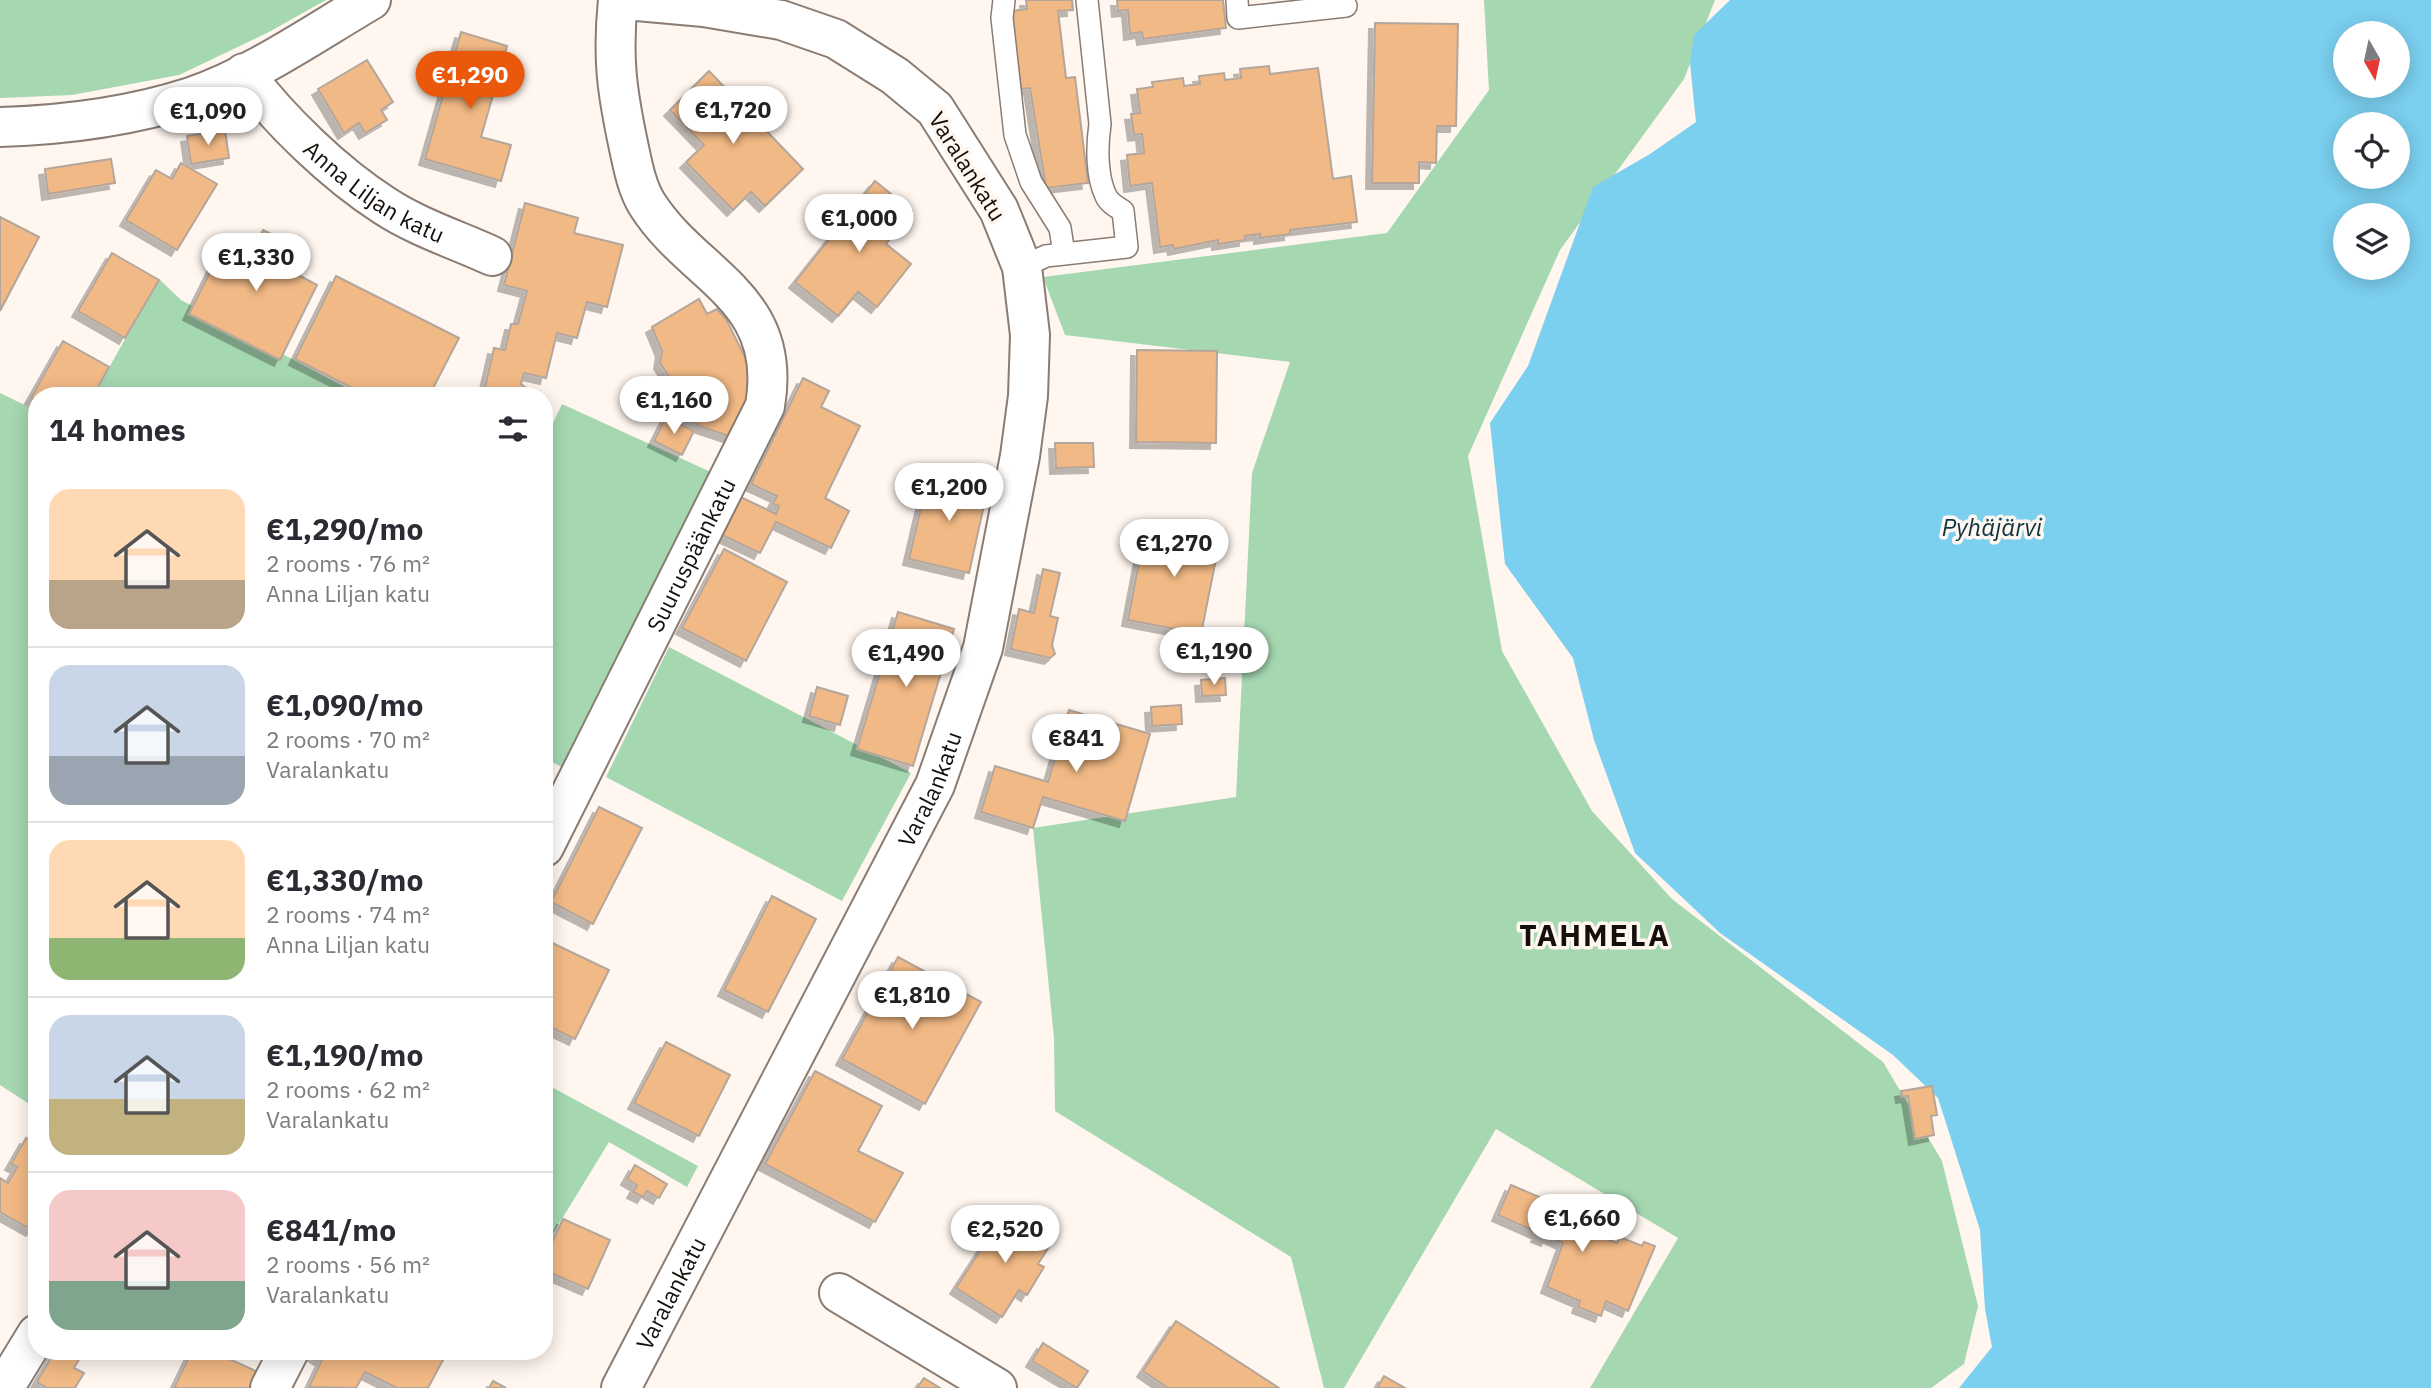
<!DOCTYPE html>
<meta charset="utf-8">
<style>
:root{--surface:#fff;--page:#f7f7f7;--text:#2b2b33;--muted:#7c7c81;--line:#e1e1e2;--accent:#ea580c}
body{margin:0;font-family:"IBM Plex Sans",sans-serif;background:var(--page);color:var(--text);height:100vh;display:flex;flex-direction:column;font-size:26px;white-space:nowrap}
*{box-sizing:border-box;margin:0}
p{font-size:23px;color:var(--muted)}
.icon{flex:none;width:38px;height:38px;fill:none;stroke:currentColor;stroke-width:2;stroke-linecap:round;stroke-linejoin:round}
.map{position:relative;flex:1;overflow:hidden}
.panel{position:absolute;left:28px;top:387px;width:525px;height:973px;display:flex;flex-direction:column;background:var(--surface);border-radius:28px;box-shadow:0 4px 18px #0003}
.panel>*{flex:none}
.needle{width:46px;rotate:171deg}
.controls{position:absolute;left:2333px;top:21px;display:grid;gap:14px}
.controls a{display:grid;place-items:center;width:77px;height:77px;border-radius:50%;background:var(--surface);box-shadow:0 4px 18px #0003;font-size:35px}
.price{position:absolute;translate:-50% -60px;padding:0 16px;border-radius:24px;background:#fff;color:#222;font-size:23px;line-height:46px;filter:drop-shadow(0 2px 4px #0008)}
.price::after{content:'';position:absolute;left:50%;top:42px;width:21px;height:16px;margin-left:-10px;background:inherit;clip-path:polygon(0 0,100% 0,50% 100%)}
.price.selected{background:var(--accent);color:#fff}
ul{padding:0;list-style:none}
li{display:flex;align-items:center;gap:21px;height:175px;padding:0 21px}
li+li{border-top:2px solid var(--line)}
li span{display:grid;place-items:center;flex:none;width:196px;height:140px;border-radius:21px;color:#555}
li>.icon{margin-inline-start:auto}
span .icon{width:84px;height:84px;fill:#fffc;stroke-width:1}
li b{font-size:30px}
h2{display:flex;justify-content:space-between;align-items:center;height:84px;padding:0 21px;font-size:30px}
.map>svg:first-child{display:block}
</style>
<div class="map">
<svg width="2431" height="1388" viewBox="0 0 2431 1388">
<defs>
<filter id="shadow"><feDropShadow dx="-6" dy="6" stdDeviation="0" flood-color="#0004"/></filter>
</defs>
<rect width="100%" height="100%" fill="#fff6ef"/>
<!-- green -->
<path fill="#a5d7b1" d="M0,0h326l-57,32 -90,43 -107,20 -72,3z
M1484,0h231l-31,79 -124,171 -92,206 34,195 90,160 80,88 211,163 59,99 36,145 -14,58 -33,24h-341l88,-150 -182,-109 -152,259h-20l-33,-131 -236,-146 -1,-73 -21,-210 203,-31 16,-324 38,-111 -225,-27 -22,-58 344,-44 102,-143z
M159,279l22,21 179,95 -267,1z
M0,393l37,18v698l-37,-24z
M562,404l151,69 -149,295 -20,-10v-316z
M669,647l242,126 -69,128 -236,-124z
M544,1083l154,83 -11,21 -78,-45 -60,98 -5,-2z"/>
<!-- water -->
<path fill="#7bcfef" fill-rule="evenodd" d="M1730,0h701v1388h-472l33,-41 -7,-38 -5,-79 -42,-132 -45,-43 -173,-122 -85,-80 -41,-113 -21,-82 -68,-94 -15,-141 38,-57 65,-179 57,-33 46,-32 -6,-59 4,-28zM2345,33h53v53h-53zM2345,124h53v53h-53zM2345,215h53v53h-53z"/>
<!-- building -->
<path fill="#f1b985" stroke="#b4a69a" stroke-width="2" filter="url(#shadow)" d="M1026,0h46l1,10 -15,1 8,67 9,-1 13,106 -42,5 -16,-100 -9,1 -10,-78 16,-2z
M1117,0h106l3,28 -83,11 -1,-7 -12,2 -2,-24 -10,1z
M1375,23l83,1 -2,102h-19l-1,37 -17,-1v21h-47z
M461,32l46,14 -26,91 30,8 -10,36 -76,-22z
M367,60l26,42 -12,8 6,10 -22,13 -6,-10 -15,10 -26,-44z
M1269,66l1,8 48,-6 15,111 18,-3 6,46 -67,8v4l-30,4v-4l-15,2v4l-27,4v-4l-44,9 -1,-4 -13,2 -8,-64 -22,3 -3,-31 17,-2 -2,-19 -8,1 -3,-21 9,-1 -3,-24 16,-2 -1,-5 31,-4 1,8 16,-2 -1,-8 25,-3 1,7 16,-2 -1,-9z
M709,71l94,98 -38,37 -14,-14 -18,18 -47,-48 18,-17 -34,-35z
M225,130l4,28 -38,6 -4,-28z
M111,159l4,24 -67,11 -3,-25z
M181,163l36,21 -40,66 -51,-30 30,-50 16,9z
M875,181l37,30 -26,33 25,20 -34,43 -19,-15 -20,24 -43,-34z
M525,203l53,15 -4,15 49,12 -16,62 -20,-5 -10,36 -20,-5 -11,45 -22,-5 -3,11 16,12h-54l11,-48 11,2 6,-26h7l9,-33 -23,-6z
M0,217l39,20 -39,74z
M263,230l38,19 -10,22 26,14 -37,75 -91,-46 40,-80 26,14z
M112,253l47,27 -34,58 -47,-27z
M336,276l123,62 -30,58h-61l-73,-37z
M699,299l8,15 10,-5 9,10 22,44 3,37 -22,36 -27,-9 -25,-14 11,-18 -5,-12 -11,-2 -12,-18 2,-12 -10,-24z
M63,341l46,26 -16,29h-56v5l-6,-3z
M1137,350l80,1 -1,92 -80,-1z
M803,378l26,13 -8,16 39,19 -35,72 24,13 -18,37 -55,-26 -16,31 -38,-18 19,-38 35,17 3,-8 -6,-2 4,-8 -26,-12z
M666,417l28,14 -12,24 -28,-14z
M1055,443h38l1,24 -38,1z
M929,473l59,14 -19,86 -60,-14z
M1146,525l74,14 -19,95 -73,-14z
M724,549l63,33 -41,79 -64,-33z
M1043,569l17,4 -10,43 8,2 -6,27 3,9 -5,4 -39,-9 8,-40 15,4z
M898,612l56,17 -41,137 -56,-17z
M1225,678l1,17 -24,1 -1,-16z
M817,687l31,9 -8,29 -31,-9z
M1181,705l1,19 -30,2 -1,-19z
M1069,710l81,24 -25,87 -82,-24 -10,31 -52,-16 14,-46 53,16z
M599,807l43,21 -49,96 -42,-22z
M772,896l44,23 -48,93 -44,-22z
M548,941l61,29 -34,69 -31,-15v-76z
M898,957l83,45 -56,102 -83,-45z
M666,1042l64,33 -31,61 -65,-33z
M815,1071l67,35 -24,45 45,22 -28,49 -110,-58z
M1932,1086l5,29 -6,1 3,19 -19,4 -7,-43 -6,1 -1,-6z
M37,1133v89l-5,8 -32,-18v-34l8,5 9,-16 -6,-3 15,-26 6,4z
M635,1165l32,19 -8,14 -12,-7 -4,6 -10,-5 4,-7 -10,-6z
M1511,1185l66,28 -4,12 44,18 3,-6 22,9 2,-4 11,4 -27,65 -22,-10 -5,15 -23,-9 2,-6 -33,-14 16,-44 -15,-7 -1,4 -10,-4 2,-3 -41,-18z
M1005,1212l47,30 -14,22 6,3 -17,28 -8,-5 -17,27 -46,-29z
M563,1219l47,21 -22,49 -44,-19v-10z
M1176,1321l103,67h-111l-25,-17z
M1043,1343l45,28 -11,17 -45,-27z
M55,1351h29l-10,17 10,5 -9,15h-28l-10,-6z
M192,1351h20l46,21 -8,16h-76z
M429,1351l15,7 -16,30h-31l-32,-16 -9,16 -47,-1 13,-27 -15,-9z
M1384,1376l21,12h-28z
M924,1378l16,10h-23z
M493,1381l13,7h-17z"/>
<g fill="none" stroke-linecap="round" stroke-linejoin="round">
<defs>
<path id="lane" d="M1004,0l-2,18 13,117 16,47 29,46 4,26
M1237,0l1,18 108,-12
M1022,267l24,-11 81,-9 -4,-36c-6,-4 -14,-8 -17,-15 -10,-20 -9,-51 -6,-72l-13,-124"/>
<g id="street">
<path id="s1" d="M244,73c36,48 91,101 141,133 32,21 72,34 107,50"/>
<path d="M0,127c65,-2 129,-10 191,-30 64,-22 122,-63 180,-97"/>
<path id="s2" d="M544,847l221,-441c19,-110 -72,-129 -118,-202 -10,-16 -14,-37 -18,-56 -12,-56 -17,-90 -11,-148"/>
<path d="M839,1293l158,95"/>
<path d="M4,1388l33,-54"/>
<path d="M270,1388l19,-37"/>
<path id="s3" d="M621,1388l314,-603 48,-137 37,-192 8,-60 2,-61 -8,-68 -23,-57 -64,-101 -40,-33 -59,-37 -55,-19 -77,-13 -78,-7"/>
</g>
</defs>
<!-- lane casing -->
<use href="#lane" stroke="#8a7c72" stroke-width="24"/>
<!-- street casing -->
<use href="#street" stroke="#8a7c72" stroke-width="42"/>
<!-- lane -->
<use href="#lane" stroke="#fff" stroke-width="21"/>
<!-- street -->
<use href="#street" stroke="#fff" stroke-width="38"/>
</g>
<g text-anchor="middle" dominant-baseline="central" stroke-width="7" stroke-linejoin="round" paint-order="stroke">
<!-- street labels -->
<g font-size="23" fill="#140f0b" stroke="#fff6ef">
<text transform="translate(968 166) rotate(58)">Varalankatu</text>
<text stroke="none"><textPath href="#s1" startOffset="178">Anna Liljan katu</textPath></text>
<text stroke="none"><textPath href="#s2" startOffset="327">Suuruspäänkatu</textPath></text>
<text stroke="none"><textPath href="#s3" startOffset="674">Varalankatu</textPath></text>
<text stroke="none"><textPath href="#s3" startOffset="107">Varalankatu</textPath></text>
</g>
<!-- water labels -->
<g font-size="24" font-style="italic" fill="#0b3341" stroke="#fff6ef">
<text x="1992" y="527">Pyhäjärvi</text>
</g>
<!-- district labels -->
<g font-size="30" font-weight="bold" letter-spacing="2" fill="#140f0b" stroke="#fff6ef">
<text x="1595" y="934">TAHMELA</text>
</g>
</g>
</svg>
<div class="controls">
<a><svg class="needle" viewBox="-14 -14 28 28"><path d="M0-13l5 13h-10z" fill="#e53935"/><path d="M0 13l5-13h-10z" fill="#7c7c81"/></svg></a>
<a><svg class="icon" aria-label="locate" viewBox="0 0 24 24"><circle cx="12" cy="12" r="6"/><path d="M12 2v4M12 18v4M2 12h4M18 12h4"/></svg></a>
<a><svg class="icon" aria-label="layers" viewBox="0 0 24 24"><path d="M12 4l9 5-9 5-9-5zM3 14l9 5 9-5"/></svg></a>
</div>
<b class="price selected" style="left:470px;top:111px">€1,290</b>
<b class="price" style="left:733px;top:146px">€1,720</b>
<b class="price" style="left:208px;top:147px">€1,090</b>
<b class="price" style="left:859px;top:254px">€1,000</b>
<b class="price" style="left:256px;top:293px">€1,330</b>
<b class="price" style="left:674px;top:436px">€1,160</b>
<b class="price" style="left:949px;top:523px">€1,200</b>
<b class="price" style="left:1174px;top:579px">€1,270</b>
<b class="price" style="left:1214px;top:687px">€1,190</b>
<b class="price" style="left:906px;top:689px">€1,490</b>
<b class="price" style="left:1076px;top:774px">€841</b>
<b class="price" style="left:912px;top:1031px">€1,810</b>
<b class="price" style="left:1582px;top:1254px">€1,660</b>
<b class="price" style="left:1005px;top:1265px">€2,520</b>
<section class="panel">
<h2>14 homes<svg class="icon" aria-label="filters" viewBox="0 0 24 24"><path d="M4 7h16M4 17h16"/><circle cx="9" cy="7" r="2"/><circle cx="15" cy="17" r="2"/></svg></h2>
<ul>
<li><span style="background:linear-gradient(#ffd9b3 65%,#b9a48a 0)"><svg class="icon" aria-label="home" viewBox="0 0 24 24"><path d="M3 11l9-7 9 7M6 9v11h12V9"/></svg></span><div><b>€1,290/mo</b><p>2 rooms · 76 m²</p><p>Anna Liljan katu</p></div></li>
<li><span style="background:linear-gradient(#c9d6e8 65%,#9aa5b1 0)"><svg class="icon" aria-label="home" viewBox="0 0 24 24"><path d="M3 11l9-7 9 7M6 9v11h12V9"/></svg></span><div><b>€1,090/mo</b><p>2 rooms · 70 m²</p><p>Varalankatu</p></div></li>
<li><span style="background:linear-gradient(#ffd9b3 70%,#8fb573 0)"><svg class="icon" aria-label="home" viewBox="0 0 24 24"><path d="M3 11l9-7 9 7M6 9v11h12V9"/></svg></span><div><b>€1,330/mo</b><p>2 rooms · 74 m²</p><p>Anna Liljan katu</p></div></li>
<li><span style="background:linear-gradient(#c9d6e8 60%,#c2b280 0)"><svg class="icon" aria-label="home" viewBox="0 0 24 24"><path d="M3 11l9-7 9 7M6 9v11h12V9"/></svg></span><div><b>€1,190/mo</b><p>2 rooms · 62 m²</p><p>Varalankatu</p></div></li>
<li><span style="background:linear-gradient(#f6c9c9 65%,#7fa58c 0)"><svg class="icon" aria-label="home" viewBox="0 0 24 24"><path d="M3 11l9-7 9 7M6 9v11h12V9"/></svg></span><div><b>€841/mo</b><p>2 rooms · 56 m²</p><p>Varalankatu</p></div></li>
</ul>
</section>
</div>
